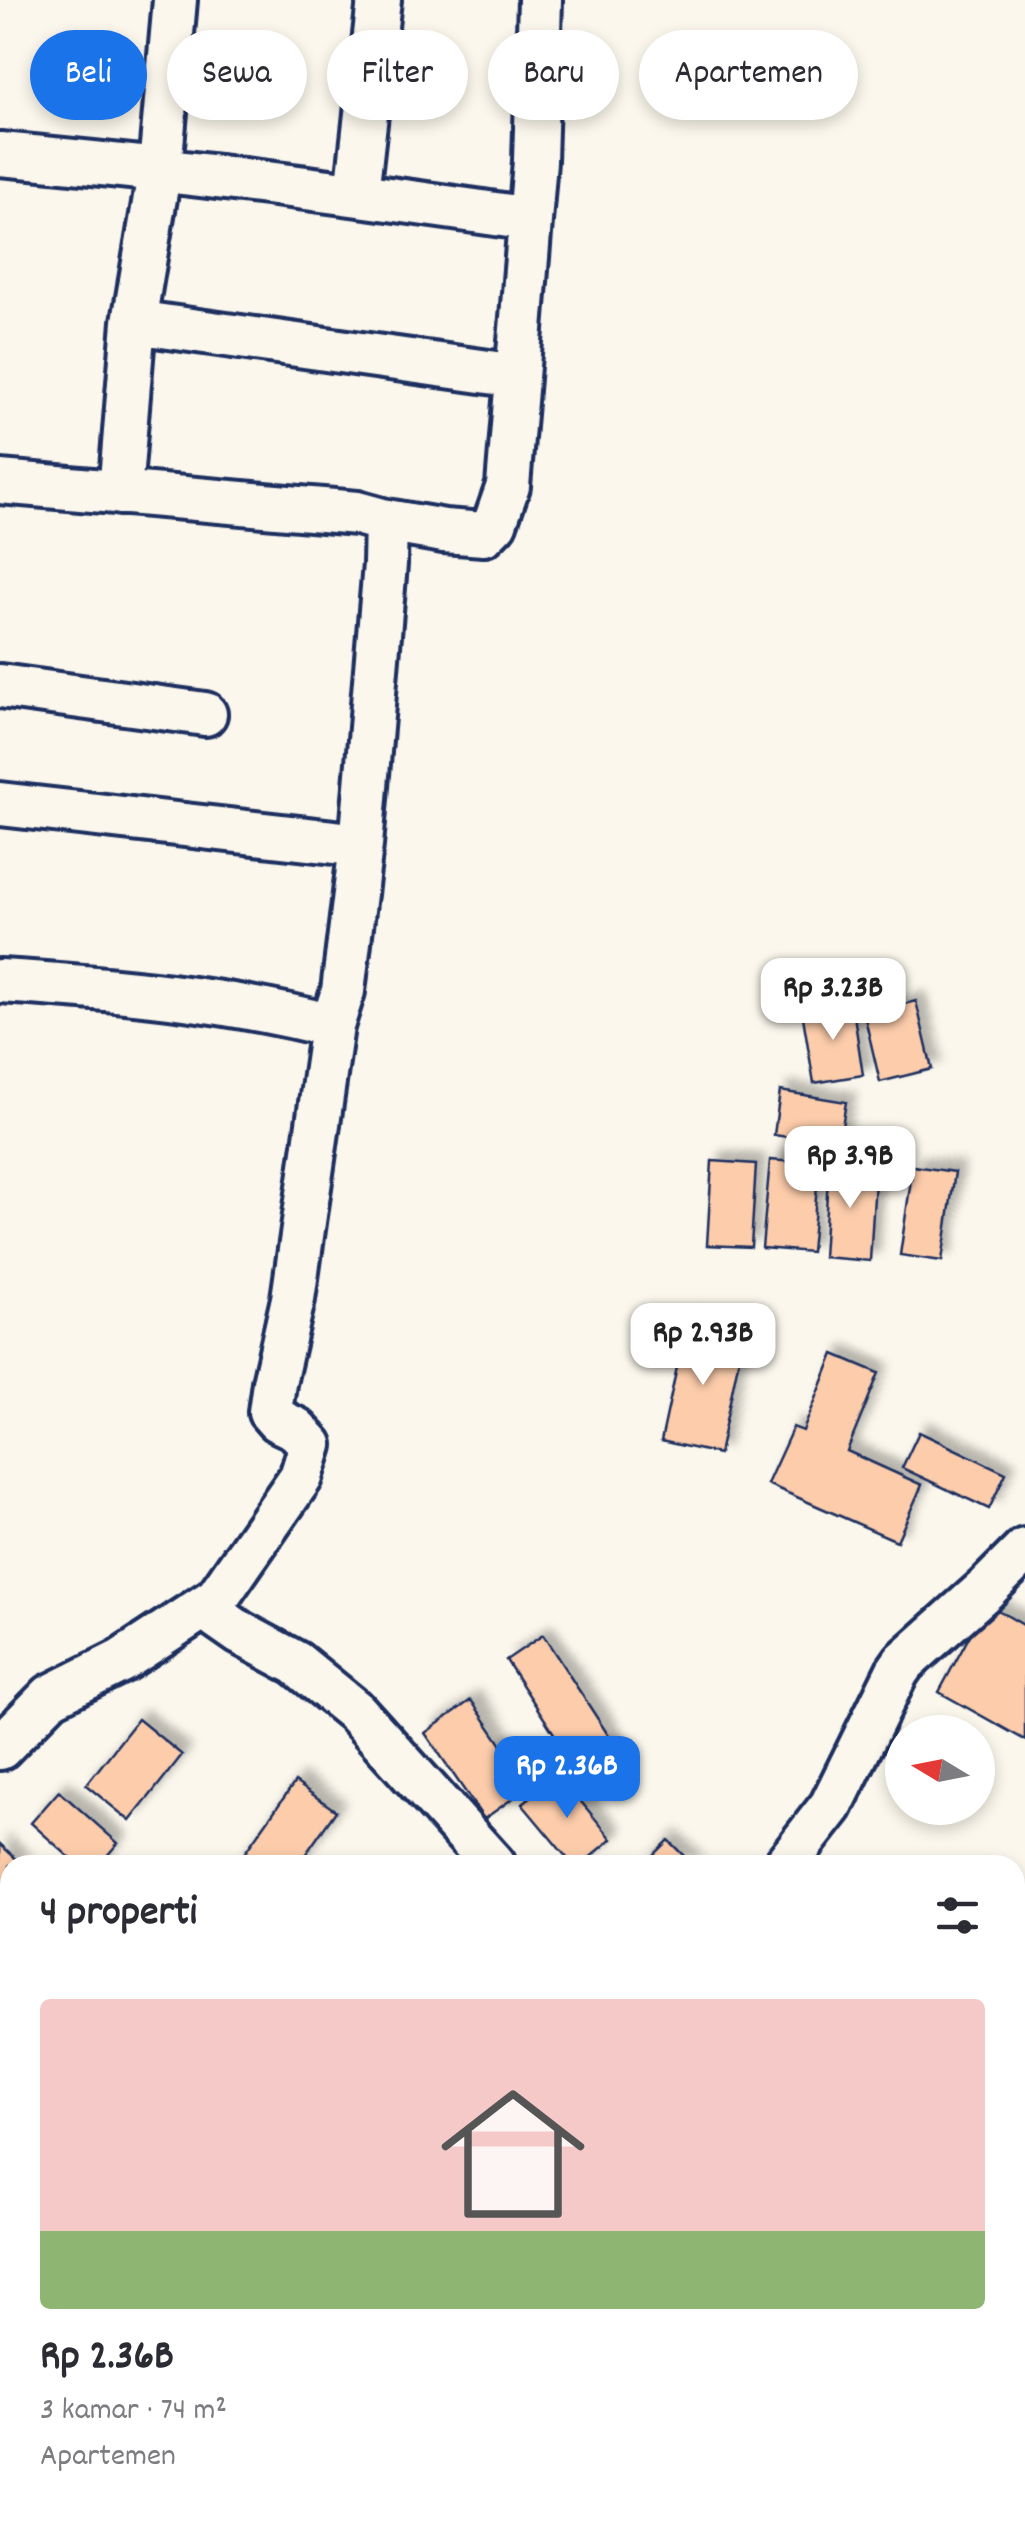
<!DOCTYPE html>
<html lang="id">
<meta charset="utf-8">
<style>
:root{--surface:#fff;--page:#f7f7f7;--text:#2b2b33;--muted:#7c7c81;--accent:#1a73e8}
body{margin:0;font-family:Dekko,sans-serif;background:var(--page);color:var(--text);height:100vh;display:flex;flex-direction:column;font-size:38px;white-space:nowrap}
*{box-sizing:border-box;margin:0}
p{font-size:32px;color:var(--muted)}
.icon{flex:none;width:55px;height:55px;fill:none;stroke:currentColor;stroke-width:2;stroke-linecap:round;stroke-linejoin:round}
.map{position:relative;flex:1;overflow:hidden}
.side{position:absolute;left:0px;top:1855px;width:1025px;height:672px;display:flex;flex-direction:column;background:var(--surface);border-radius:30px 30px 0 0;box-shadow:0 5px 15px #0003}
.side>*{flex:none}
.banner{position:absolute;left:30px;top:30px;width:965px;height:90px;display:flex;gap:20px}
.needle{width:65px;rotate:280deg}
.buttons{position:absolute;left:885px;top:1715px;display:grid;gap:20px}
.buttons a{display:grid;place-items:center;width:110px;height:110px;border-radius:50%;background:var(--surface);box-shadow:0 5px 15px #0003;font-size:50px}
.price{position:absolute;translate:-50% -85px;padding:0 22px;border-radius:20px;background:#fff;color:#222;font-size:32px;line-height:65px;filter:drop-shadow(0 2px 5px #0008)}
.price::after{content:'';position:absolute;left:50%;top:60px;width:30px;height:22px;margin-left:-15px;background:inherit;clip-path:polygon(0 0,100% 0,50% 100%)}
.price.selected{background:var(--accent);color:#fff}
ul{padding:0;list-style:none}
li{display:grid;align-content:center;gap:20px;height:530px;padding:0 40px}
li span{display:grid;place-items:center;height:310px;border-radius:10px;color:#555}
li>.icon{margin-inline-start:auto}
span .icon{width:180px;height:180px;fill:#fffc;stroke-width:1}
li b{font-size:42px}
h2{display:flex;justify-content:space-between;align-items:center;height:120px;padding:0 40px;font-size:42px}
.chip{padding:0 35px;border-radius:45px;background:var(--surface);box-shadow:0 5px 15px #0003;font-size:35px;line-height:90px}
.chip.selected{background:var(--accent);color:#fff}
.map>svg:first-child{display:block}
</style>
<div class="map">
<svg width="1025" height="2526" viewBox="0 0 1025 2526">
<defs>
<filter id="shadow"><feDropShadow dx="9" dy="-9" stdDeviation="5" flood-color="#0004"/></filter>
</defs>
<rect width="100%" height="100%" fill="#fbf7ec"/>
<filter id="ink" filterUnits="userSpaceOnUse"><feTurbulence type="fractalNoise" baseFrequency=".01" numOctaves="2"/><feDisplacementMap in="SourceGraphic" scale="20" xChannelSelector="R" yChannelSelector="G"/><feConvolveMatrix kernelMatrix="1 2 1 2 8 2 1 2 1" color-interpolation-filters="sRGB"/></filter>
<g filter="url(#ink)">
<!-- building -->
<path fill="#fcccab" stroke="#1b2f5e" stroke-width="2.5" filter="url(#shadow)" d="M916,1001l16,68 -52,13 -16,-68z
M852,1002l11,73 -49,8 -12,-72z
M780,1091l66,11 -7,43 -65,-10z
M770,1160l49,4 -8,88 -49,-4z
M712,1161l44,3 -5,83 -44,-2z
M829,1161l47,3 -6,97 -47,-4z
M913,1166l42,6 -13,89 -42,-6z
M687,1321l57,13 -25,120 -58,-13z
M834,1354l45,19 -32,78 75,34 -25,56 -130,-57 26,-57 10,4z
M919,1432l87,41 -17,36 -87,-41z
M987,1604l38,22v114l-86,-48z
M543,1635l73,112 -37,25 -73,-112z
M471,1700l59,86 -46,33 -59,-86z
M138,1719l44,36 -52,66 -44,-36z
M558,1774l54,65 -31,26h-8l-51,-61z
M295,1782l41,29 -38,54h-62z
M59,1791l59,52 -19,22h-21l-47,-42z
M668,1840l25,25h-50z
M0,1844l23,21h-13v66l-10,11z
M0,2018l10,9v46l-8,8 -2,-2z
M1017,2049l8,1v53l-10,-2z
M1025,2231v97l-10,-3v-64z
M1019,2492l6,1v33h-12z
M833,2518h78l-4,8h-77z
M960,2518h33l-3,8h-33z"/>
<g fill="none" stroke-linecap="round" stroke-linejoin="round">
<defs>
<path id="minor" d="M0,154c178,16 354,39 530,65
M357,193l22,-193
M134,322l383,54
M0,482l357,31 29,8 -1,43 -24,281 -18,146 -11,35c-108,-28 -221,-38 -332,-45
M120,493l14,-171 26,-154 15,-168
M386,521l58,10 40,3 11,-11 13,-37 27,-325 5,-161
M0,686l205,28
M0,804l361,41
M332,1026l-39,273 -19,84 -4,29 7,8 19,9 15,16 -10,32 -84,121v19l23,16 56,30 60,49 138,153
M0,1748l51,-52 70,-35 96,-63
M785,1865l46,-59 66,-134 7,-10 82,-73 39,-39
M0,1998l10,8
M0,2152l10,-14
M1015,2435l10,1"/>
</defs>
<!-- minor casing -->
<use href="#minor" stroke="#1b2f5e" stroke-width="50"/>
<!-- minor -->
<use href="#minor" stroke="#fbf7ec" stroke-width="42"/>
</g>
</g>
</svg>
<div class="buttons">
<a><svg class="needle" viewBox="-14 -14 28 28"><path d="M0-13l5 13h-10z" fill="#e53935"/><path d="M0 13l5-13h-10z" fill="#7c7c81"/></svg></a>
</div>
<b class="price" style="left:833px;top:1043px">Rp 3.23B</b>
<b class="price" style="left:850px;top:1211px">Rp 3.9B</b>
<b class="price" style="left:703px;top:1388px">Rp 2.93B</b>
<b class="price selected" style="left:567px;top:1821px">Rp 2.36B</b>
<div class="banner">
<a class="chip selected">Beli</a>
<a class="chip">Sewa</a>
<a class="chip">Filter</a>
<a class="chip">Baru</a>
<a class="chip">Apartemen</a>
</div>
<section class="side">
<h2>4 properti<svg class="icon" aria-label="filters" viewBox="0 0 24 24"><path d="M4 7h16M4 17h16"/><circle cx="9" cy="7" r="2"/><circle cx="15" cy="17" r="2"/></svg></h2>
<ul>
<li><span style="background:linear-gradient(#f6c9c9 75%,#8fb573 0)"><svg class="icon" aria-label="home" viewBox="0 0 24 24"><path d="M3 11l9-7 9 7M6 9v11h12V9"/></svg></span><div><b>Rp 2.36B</b><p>3 kamar · 74 m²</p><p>Apartemen</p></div></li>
</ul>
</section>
</div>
